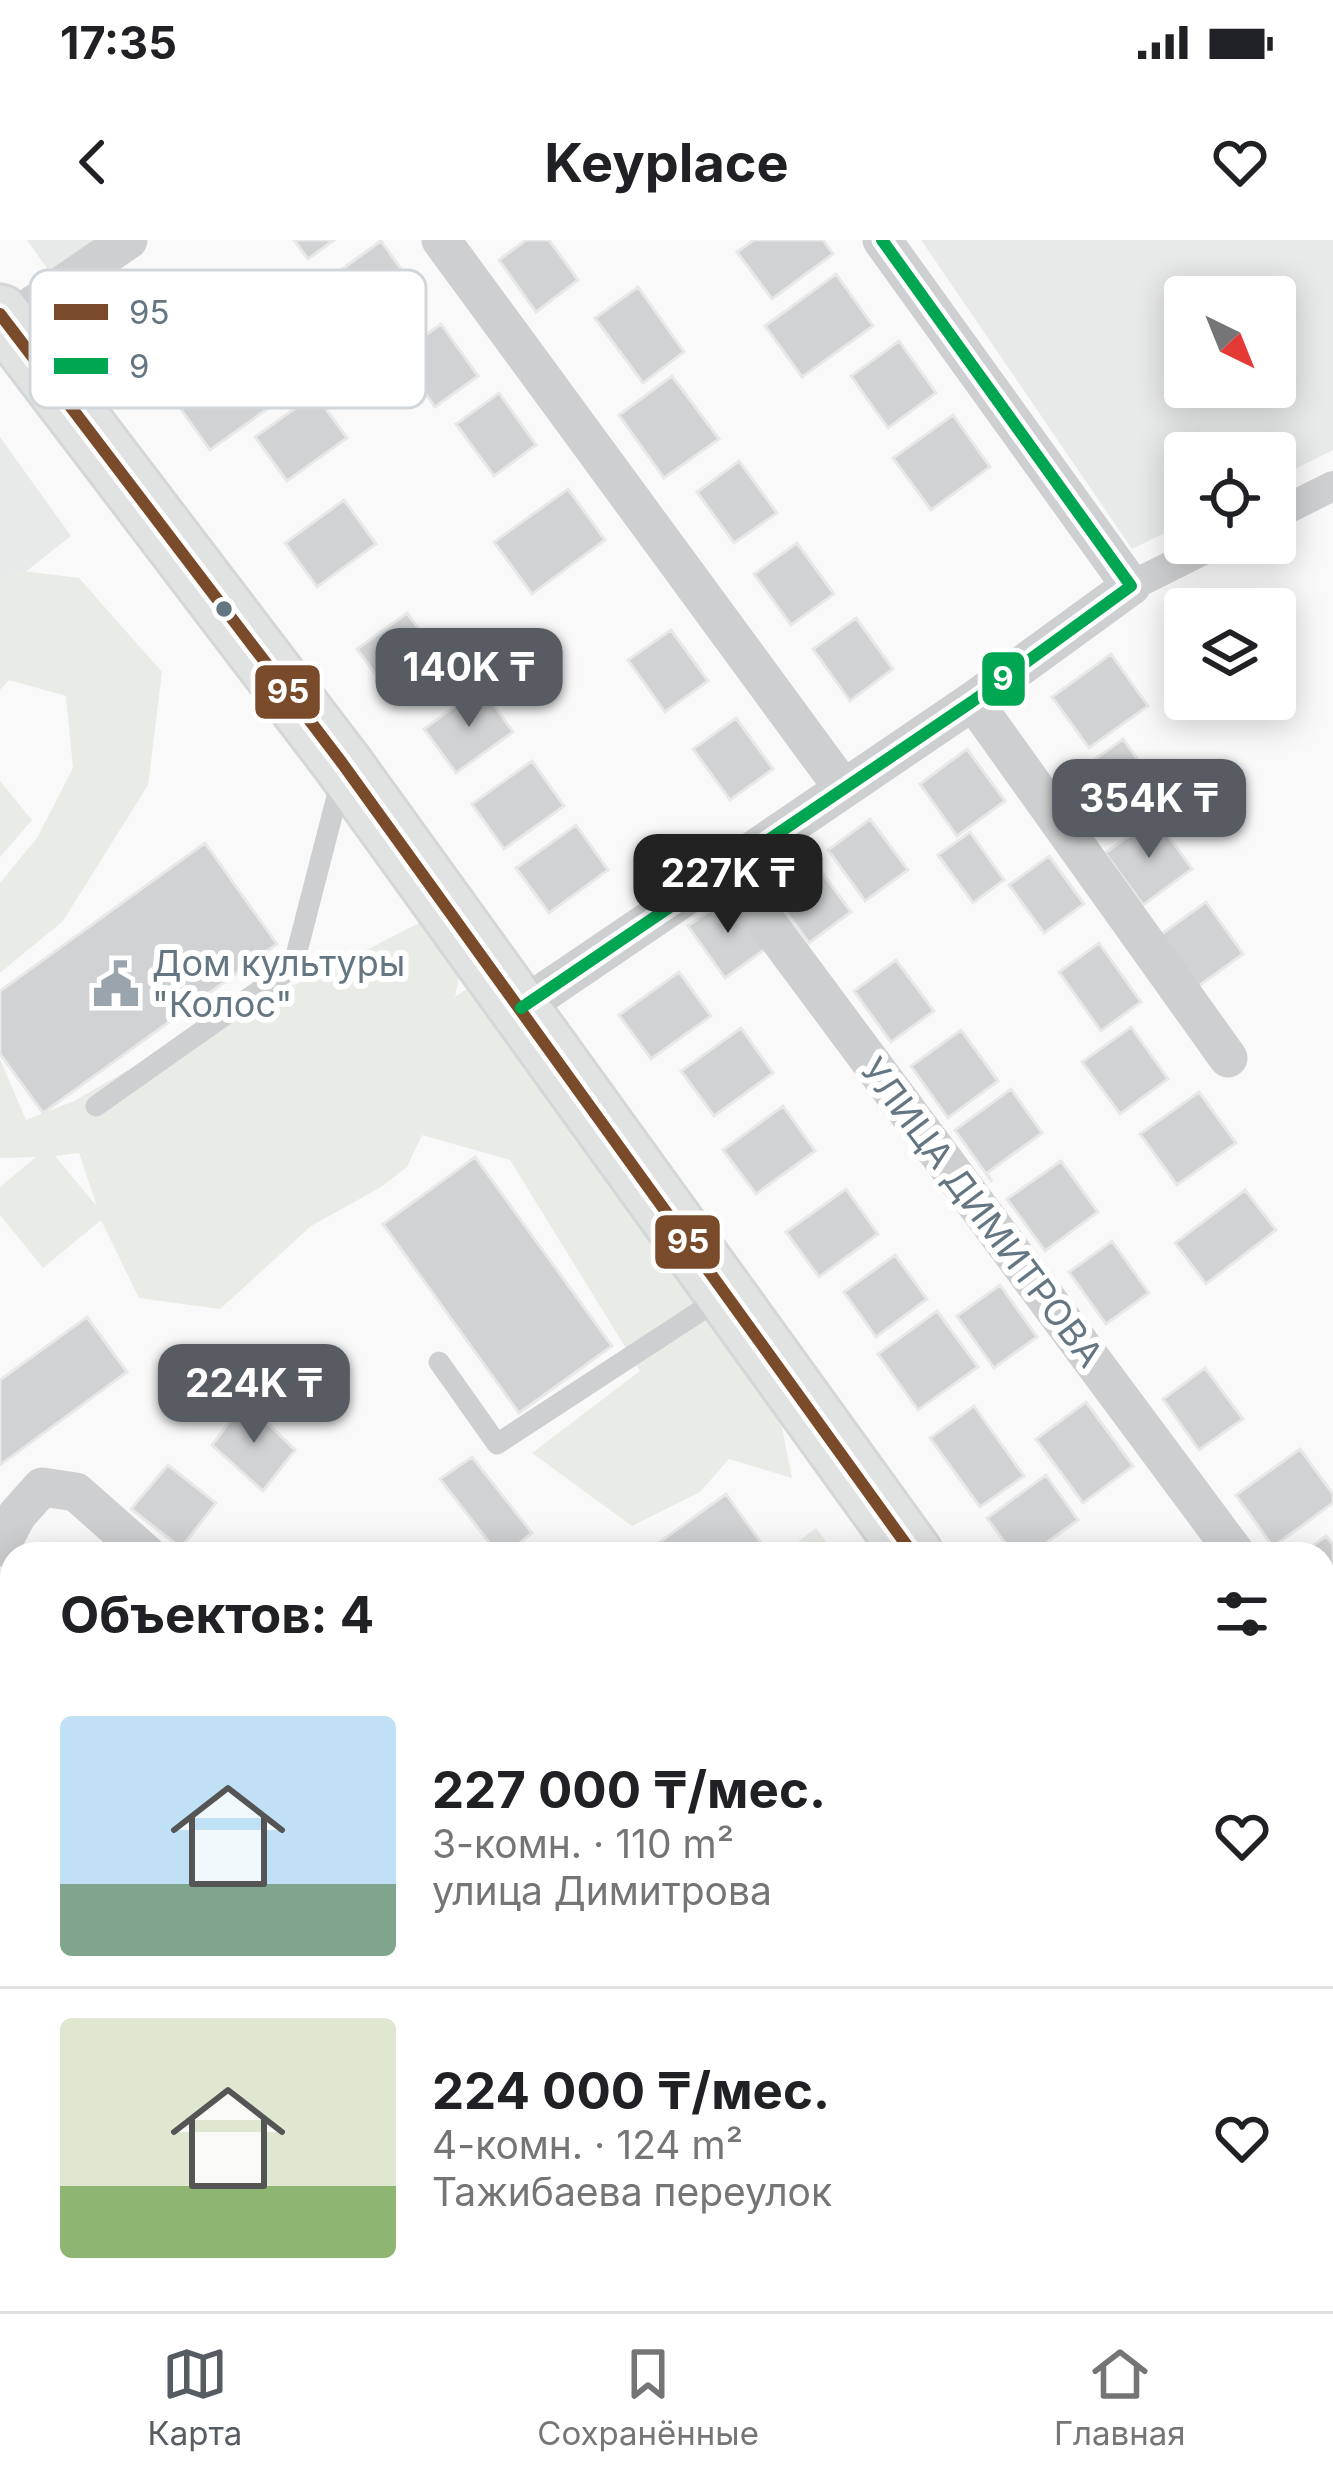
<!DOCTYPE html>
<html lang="ru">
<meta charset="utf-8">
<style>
:root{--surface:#fff;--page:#f6f6f6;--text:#202124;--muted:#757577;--line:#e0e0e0;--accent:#565c61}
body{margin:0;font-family:Inter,sans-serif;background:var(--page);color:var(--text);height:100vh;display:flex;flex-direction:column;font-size:45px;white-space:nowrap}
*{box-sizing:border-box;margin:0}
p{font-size:39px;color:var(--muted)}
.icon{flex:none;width:66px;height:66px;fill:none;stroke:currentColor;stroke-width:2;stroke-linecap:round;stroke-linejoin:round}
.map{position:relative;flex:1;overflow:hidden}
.sheet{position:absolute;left:0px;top:1302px;width:1335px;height:771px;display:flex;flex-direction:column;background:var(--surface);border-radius:36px 36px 0 0;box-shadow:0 6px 30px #0003}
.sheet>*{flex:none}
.needle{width:78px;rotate:137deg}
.fabs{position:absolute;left:1164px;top:36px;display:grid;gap:24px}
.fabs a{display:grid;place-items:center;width:132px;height:132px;border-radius:12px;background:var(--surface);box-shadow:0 6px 30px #0003;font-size:60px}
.price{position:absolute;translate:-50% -102px;padding:0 27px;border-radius:24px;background:var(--accent);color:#fff;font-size:39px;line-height:78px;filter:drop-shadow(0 3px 6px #0008)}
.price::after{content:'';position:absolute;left:50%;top:72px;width:36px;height:27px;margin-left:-18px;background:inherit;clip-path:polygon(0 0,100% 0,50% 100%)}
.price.selected{background:#222;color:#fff}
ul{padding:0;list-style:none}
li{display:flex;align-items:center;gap:36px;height:300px;padding:0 60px}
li+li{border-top:3px solid var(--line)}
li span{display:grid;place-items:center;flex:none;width:336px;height:240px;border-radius:12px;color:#555}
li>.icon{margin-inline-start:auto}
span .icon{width:144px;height:144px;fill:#fffc;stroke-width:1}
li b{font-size:51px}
h2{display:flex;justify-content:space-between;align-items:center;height:144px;padding:0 60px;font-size:51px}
.status{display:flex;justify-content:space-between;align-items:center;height:84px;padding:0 60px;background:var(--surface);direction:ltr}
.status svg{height:33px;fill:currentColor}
header{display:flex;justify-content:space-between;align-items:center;height:156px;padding:0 60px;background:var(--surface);font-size:54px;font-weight:700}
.tabs{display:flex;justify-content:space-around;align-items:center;height:168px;border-top:3px solid var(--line);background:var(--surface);font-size:33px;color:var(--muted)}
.tabs a{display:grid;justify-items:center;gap:6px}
.tabs .selected{color:var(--accent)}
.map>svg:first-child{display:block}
</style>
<div class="status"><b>17:35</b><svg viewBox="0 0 49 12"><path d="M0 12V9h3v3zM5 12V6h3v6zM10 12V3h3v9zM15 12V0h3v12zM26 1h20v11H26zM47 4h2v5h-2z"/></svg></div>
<header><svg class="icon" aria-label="back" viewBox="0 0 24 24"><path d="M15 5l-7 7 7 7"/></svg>Keyplace<svg class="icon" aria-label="heart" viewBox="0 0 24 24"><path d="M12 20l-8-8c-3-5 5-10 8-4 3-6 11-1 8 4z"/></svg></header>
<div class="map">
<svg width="1333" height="2071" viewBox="0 0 1333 2071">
<rect width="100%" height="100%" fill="#f9f9f9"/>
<!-- built -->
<path fill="#e8e9e9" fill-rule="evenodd" d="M27,0h82l-55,38z
M921,0h412v210l-58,29v-26h-90v70l-53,26zM1275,57v90h-90v-90z
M0,197l71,99 -71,56z
M256,2061h469l-14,10h-468z"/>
<!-- green -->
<path fill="#e8ebe6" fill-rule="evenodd" d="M15,330l64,8 83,94 -14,113 -85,136 -63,52v-90l37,-45 36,-70 -7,-72 -57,-16 -9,10v-109z
M0,541l32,39 -32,37z
M431,677l31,46 -7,34 23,-16 299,421 15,76 -63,-19 -29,33 -68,34 -100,-73 108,-82 -130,-211 -88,-25 -15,32 -26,20 -70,39 -91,83 -81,-11 -38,-78 -58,48 -43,-53v-28l36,-30 -36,1v-99l26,61 48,-19 161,-92 76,-31zM79,913l17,50 -1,1 -40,-48z
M816,1288l19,26h-36v-13z
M850,2061h297l7,10h-299z"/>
<!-- building -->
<path fill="#d0d2d3" stroke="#e8e8e8" stroke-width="3" d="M294,0h40l-26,19z
M526,0h23l29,40 -42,32 -37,-52z
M754,0h69l10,14 -61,45 -35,-47z
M381,1l37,52 -42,31 -38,-52z
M836,34l37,52 -71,51 -37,-51z
M638,47l46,65 -41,31 -48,-65z
M441,84l37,52 -43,31 -37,-52z
M899,101l37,52 -48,35 -37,-52z
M238,122l32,45 -60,43 -32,-45z
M672,136l47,63 -55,39 -45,-63z
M499,153l37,52 -42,31 -38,-52z
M315,154l32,44 -60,43 -32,-44z
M953,175l37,52 -59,43 -38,-52z
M739,221l38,52 -43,30 -37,-51z
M568,249l37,51 -73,54 -38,-52z
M344,260l32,44 -59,43 -32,-44z
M797,303l37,51 -43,31 -37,-51z
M407,373l33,45 -50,36 -33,-45z
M856,378l37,51 -43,32 -37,-52z
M671,390l37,51 -43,31 -37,-52z
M1111,414l37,52 -59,42 -37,-51z
M481,447l32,45 -57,41 -32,-44z
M736,478l37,51 -43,31 -37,-51z
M1123,499l37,52 -53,39 -38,-52z
M967,509l38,52 -48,35 -37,-52z
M532,521l32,45 -60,43 -32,-45z
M1155,577l37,52 -49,36 -38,-52z
M870,579l38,51 -43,31 -37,-51z
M576,585l32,45 -59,43 -33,-45z
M970,592l34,48 -31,23 -35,-48z
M205,603l72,101 -234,169 -43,-59v-63z
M1049,616l35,48 -40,29 -35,-48z
M814,621l37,51 -42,31 -38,-51z
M731,655l37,52 -43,31 -37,-52z
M1206,662l37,52 -50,36 -37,-52z
M1099,703l42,59 -40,29 -42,-59z
M896,720l38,51 -43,31 -37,-51z
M679,732l32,44 -60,43 -32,-44z
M1131,787l37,52 -48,35 -38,-52z
M741,788l32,45 -59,43 -33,-45z
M961,790l37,51 -50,37 -37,-52z
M1011,849l31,44 -55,40 5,9 -37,-52z
M1199,852l37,51 -59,42 -37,-51z
M783,866l32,45 -59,43 -33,-44z
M475,917l137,189 -93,67 -136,-189z
M1061,921l37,51 -53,39 -38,-52z
M846,949l32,45 -59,43 -33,-45z
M1245,950l31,40 -70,54 -31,-41z
M1112,1001l37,52 -43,31 -37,-52z
M895,1015l32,44 -51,38 -32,-45z
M1000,1045l37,52 -43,31 -37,-52z
M937,1071l41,56 -60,43 -40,-56z
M87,1077l40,55 -127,93v-85z
M1205,1128l38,51 -44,31 -36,-51z
M245,1161l50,49 -32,41 -51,-46z
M1086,1162l47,64 -50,37 -47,-64z
M974,1166l50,70 -44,31 -50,-69z
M1300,1209l33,45v9l-60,44 -37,-52z
M472,1217l60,76 -26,21h-8l-58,-75z
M168,1225l48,38 -35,45 -50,-39z
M1046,1235l32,45 -47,34h-18l-26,-36z
M726,1254l43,60h-105l-7,-10z
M1326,1296l7,9v65l-10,7v-63h-22z
M12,1481v53l-12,-17v-28z
M1333,1526v68l-3,2 -7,-10v-53z
M1333,1773v68l-3,2 -7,-9v-53z
M12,1963v67l-3,1 -9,-12v-47z
M767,2061h49l6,10h-72z
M1180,2061h68l-14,10h-47z"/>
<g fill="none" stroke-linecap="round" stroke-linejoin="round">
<defs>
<path id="secondary" d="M0,74l342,449 571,791
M1323,1984l10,18"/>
</defs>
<!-- secondary casing -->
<use href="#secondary" stroke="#d5d6d7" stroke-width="63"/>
<!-- service -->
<path stroke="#cecfd0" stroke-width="21" d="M96,866l197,-139 49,-190
M439,1122l58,82 228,-149"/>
<!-- pedestrian -->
<path stroke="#cecfd0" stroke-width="30" d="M1275,275l58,-29
M1131,346l86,-43"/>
<!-- minor -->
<path stroke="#cecfd0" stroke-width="39" d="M441,0l402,548
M7,83l121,-83
M973,461l255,357
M728,630l508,684
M521,768l452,-307 158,-115 -249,-346
M0,1307l17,-32 25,-28 34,5 70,62
M1323,1431l10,13
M0,1590l12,9
M180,2071l14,-10"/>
<!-- secondary -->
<use href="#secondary" stroke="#e1e2e2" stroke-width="57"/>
<defs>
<path id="bus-1" d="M0,74l342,449 571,791"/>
<path id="bus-2" d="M521,768l452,-307 158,-115 -249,-346"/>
</defs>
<!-- bus-1 casing -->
<use href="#bus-1" stroke="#fff" stroke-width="21"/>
<!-- bus-2 casing -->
<use href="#bus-2" stroke="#fff" stroke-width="21"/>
<!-- bus-1 -->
<use href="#bus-1" stroke="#7a4b2a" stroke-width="12"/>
<!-- bus-2 -->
<use href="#bus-2" stroke="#00a651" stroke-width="12"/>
</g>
<!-- icons -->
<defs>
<symbol id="civic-bare" viewBox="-9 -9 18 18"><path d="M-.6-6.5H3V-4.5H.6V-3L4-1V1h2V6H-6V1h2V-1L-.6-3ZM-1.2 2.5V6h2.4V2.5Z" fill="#99a4ac" stroke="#fff" stroke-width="2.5" paint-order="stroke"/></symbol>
</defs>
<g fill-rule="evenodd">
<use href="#civic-bare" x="83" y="711" width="66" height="66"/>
</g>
<!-- markers -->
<circle fill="#657683" stroke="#fff" stroke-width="4.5" cx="224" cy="369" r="10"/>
<g text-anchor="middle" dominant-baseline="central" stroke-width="12" stroke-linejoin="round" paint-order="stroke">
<!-- poi labels -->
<g font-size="36" fill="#657683" stroke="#fff" text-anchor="start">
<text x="152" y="723">Дом культуры<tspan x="152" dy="41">"Колос"</tspan></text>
</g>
<!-- street labels -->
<g font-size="36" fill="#657683" stroke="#fff">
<text transform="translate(982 972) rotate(53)">УЛИЦА ДИМИТРОВА</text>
</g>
</g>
<!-- legend -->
<rect x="30" y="30" width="396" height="138" rx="18" fill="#fff" stroke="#d1d6da" stroke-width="3"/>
<rect x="54" y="64" width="54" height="16" fill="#7a4b2a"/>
<rect x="54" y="118" width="54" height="16" fill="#00a651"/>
<g font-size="33" fill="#657683">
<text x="129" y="84">95</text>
<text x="129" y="138">9</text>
</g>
<g stroke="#fff" stroke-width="4.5">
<rect x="980" y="410" width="47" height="58" rx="12" fill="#00a651"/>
<rect x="253" y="423" width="69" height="58" rx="12" fill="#7a4b2a"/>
<rect x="653" y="973" width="69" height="58" rx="12" fill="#7a4b2a"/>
</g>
<g font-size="33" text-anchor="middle" font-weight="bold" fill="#fff">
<text x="1003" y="450">9</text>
<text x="288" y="463">95</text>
<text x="688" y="1013">95</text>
</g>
</svg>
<div class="fabs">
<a><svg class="needle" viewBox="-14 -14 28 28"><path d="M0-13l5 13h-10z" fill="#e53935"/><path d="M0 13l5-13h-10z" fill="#757577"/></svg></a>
<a><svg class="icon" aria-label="locate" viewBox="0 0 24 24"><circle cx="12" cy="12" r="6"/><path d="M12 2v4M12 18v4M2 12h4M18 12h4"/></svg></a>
<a><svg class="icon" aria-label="layers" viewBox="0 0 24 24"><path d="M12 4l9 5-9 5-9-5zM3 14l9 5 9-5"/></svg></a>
</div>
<b class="price" style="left:469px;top:490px">140K ₸</b>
<b class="price" style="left:1149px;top:621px">354K ₸</b>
<b class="price selected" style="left:728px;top:696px">227K ₸</b>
<b class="price" style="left:254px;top:1206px">224K ₸</b>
<section class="sheet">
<h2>Объектов: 4<svg class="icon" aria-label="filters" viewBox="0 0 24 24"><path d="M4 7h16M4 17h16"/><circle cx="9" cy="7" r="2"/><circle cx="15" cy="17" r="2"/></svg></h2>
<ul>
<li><span style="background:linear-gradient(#bfe0f5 70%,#7fa58c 0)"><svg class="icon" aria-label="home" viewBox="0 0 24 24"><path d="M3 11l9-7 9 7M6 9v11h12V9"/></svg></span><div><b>227 000 ₸/мес.</b><p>3-комн. · 110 m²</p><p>улица Димитрова</p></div><svg class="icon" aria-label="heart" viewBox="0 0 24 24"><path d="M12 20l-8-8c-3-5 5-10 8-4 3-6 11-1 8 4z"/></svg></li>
<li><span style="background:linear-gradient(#dfe7d0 70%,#8fb573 0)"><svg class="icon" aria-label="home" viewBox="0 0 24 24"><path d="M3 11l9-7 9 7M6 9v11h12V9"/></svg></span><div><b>224 000 ₸/мес.</b><p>4-комн. · 124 m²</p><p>Тажибаева переулок</p></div><svg class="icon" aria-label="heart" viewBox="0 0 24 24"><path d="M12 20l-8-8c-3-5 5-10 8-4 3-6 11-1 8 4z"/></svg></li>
</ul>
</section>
</div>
<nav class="tabs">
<a class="selected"><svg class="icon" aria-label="map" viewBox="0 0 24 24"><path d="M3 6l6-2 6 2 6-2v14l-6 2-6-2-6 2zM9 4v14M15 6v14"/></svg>Карта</a>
<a><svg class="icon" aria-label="saved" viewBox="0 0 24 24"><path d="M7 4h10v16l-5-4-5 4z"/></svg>Сохранённые</a>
<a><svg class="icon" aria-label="home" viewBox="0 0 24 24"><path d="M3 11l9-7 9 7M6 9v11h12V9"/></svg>Главная</a>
</nav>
